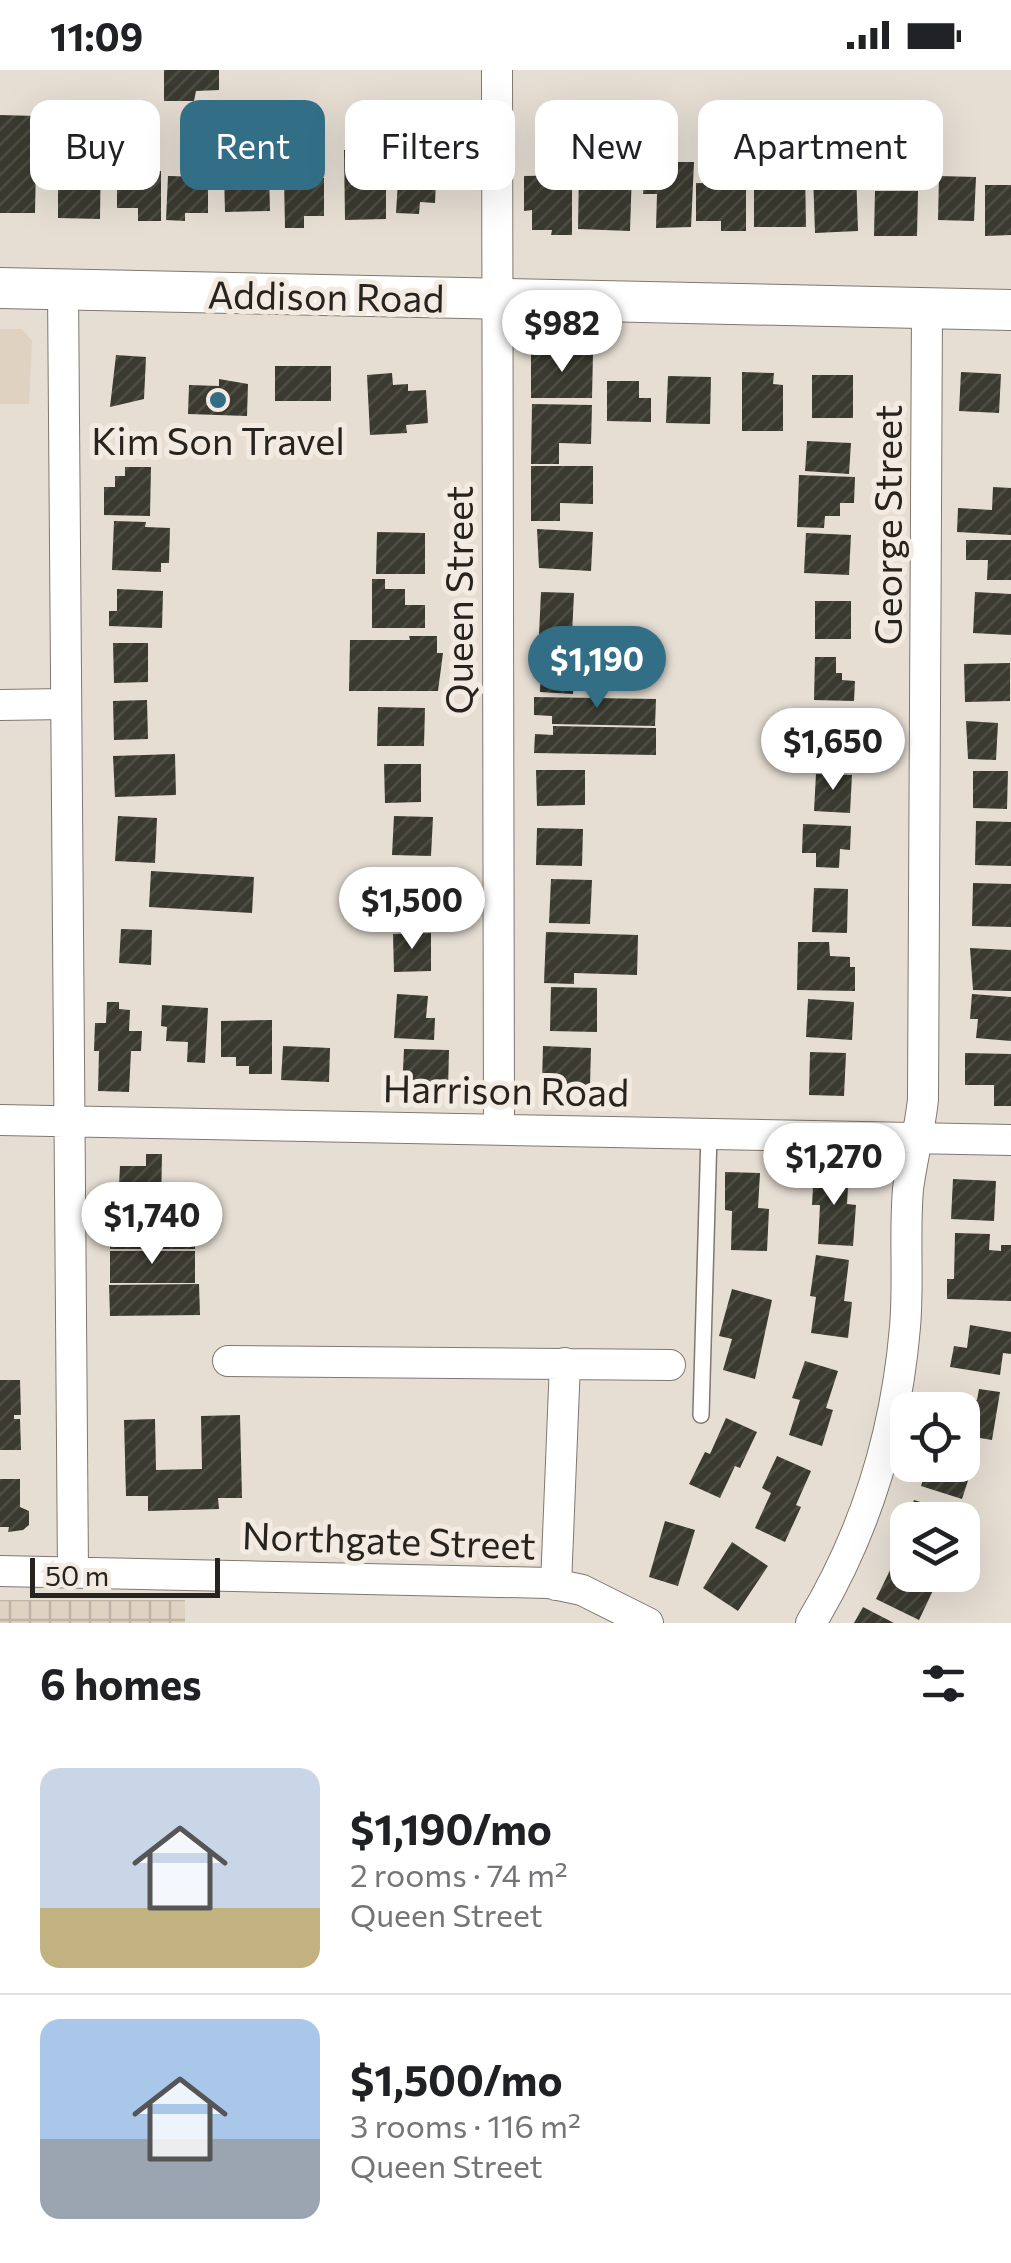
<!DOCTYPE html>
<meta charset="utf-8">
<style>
:root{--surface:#fff;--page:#f6f6f6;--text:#202124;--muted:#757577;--line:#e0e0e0;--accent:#326f86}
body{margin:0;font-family:Commissioner,sans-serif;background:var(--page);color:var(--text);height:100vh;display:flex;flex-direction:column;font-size:38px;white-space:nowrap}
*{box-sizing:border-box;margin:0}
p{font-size:32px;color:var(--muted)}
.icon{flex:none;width:55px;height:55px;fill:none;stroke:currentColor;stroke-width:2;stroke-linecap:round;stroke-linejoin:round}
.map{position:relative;height:1553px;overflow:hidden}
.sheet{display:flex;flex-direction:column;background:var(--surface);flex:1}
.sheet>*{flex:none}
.hud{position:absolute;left:30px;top:30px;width:952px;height:90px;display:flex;gap:20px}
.controls{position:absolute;left:890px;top:1322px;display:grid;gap:20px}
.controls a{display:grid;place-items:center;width:90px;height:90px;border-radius:20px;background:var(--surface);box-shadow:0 10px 40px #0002;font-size:50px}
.scale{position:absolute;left:30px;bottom:25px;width:190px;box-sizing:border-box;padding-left:10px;border:5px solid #272420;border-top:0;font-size:28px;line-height:35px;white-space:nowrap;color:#272420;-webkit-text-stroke:8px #f3ebe1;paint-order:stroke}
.price{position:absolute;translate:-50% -85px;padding:0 22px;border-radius:35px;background:#fff;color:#222;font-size:32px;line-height:65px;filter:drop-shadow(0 2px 5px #0008)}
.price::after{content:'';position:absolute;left:50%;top:60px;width:30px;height:22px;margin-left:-15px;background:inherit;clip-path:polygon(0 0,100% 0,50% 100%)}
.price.selected{background:var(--accent);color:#fff}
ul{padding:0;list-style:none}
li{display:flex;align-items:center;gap:30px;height:250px;padding:0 40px}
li+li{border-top:2px solid var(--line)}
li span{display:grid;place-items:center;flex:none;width:280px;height:200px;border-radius:20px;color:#555}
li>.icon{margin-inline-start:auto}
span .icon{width:120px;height:120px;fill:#fffc;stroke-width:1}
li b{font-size:42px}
h2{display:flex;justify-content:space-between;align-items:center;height:120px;padding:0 40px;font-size:42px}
.chip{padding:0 35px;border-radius:20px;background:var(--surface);box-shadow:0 10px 40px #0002;font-size:35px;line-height:90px}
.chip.selected{background:var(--accent);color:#fff}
.status{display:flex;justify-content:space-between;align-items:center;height:70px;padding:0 50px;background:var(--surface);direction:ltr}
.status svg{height:28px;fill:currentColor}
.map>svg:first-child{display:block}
</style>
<div class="status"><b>11:09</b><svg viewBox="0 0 49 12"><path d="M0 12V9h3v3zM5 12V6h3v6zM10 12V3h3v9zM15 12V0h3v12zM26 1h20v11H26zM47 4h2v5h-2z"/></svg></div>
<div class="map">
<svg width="1011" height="1553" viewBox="0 0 1011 1553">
<defs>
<pattern id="industrial-grid" width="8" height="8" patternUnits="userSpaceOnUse" patternTransform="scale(2.5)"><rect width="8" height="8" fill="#dfd2c1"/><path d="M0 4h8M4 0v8" fill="none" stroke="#bfb4a6"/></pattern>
<pattern id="building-hatch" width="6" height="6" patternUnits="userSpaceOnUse" patternTransform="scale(2.5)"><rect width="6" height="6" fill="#3a3a30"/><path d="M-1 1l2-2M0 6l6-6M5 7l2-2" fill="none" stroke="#4e4e45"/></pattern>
</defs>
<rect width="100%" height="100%" fill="#e6ded3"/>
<!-- built -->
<path fill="#dfd2c1" d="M0,259h22l10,12 -3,63h-29z"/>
<!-- industrial -->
<path fill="url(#industrial-grid)" d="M0,1530h185v23h-185z"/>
<!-- building -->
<path fill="url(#building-hatch)" d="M164,0h55v20l-23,1 -2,10h-30z
M0,45l37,1 -2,97h-35z
M78,68h23l-1,81 -42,-1v-67h20z
M344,80h18v28h24v41l-41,1z
M416,84l21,2 -2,47 -15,-1 -1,12 -23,-1 3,-48 16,1z
M672,92h22l-3,65 -35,1 1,-34h-14l2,-23h27z
M805,97l1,60h-52v-59z
M579,99l53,2 -2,60 -52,-2z
M117,101h44v50h-23v-13h-21z
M856,101l2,60 -43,2 -2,-60z
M269,103l1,38 -45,1 -1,-37z
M572,105v60h-21l1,-5h-20v-20l-8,1v-35z
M168,106l40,1v36h-23v8l-19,-1z
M939,106l37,1 -2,44 -36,-1z
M284,108h40v38h-20v12h-19z
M696,113l50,1v47h-25v-10h-25z
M985,115h26v50l-26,1z
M875,121h43l-1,45h-43z
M531,282l62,1 -1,45h-61z
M116,285l30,2 -2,42 -34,8z
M275,296h56v35h-56z
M742,302l32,1 -1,11 10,1v46h-41z
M961,302l40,2 -2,39 -40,-2z
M392,303l1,12 15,-1v7l18,-1 2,33 -22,2 1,8 -37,2 -3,-60z
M812,305h41v43h-41z
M668,306l43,1 -1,47 -44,-1z
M219,309l29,5 -1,32 -59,-2 1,-29 30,1z
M607,311h32v17h12v24l-44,-1z
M532,334l60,1 -1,39 -32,-1v21h-28z
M807,371l44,2 -2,31 -44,-3z
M531,396h62v38l-33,-1v18h-29z
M125,397h26l-1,49 -46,-1v-28h11v-11h10z
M799,405l56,2 -1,26h-14v13h-15l-1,12 -27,-1z
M993,417l18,1v47l-54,-3 1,-24 34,2z
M114,451l32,1 -1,5 25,1 -1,35h-8v9l-49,-2z
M537,459l56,3 -2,39 -52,-3z
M377,462l48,1v41h-49z
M806,463l45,2 -2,40 -45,-2z
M966,470h45v40h-24l1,-20h-22z
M372,509h13v10h20v16h20v23h-53z
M117,519l46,2 -1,37 -53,-2v-15h8z
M541,522l33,1 -2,42 -33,-1z
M975,522l36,2v41l-38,-2z
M815,531h36v38h-36z
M409,566h28v17h6l-5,38h-89l1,-51h60z
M113,573h35v39l-34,1z
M541,583l34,1 -2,40 -33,-2z
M815,587h21v16h6v7l13,1 -1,20 -40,-1z
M1010,593v38l-45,1 -1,-38z
M534,627l122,2 -1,27 -103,-2v-8l-18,-1z
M147,630l1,39 -34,1 -1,-39z
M378,637l47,1 -1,38h-47z
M848,639v26h6v23l-71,1v-27l15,-1v-15h14v-6z
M966,651l32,2 -2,37 -28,-1z
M553,656l103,2v27l-122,-2 1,-19 18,1z
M175,684l1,41 -61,2 -2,-41z
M384,694h37v38l-36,1z
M536,700h49v35l-48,1z
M973,701h35l-1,38 -34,-1z
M816,704l36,1 -2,38 -36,-2z
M118,746l39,2 -2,45 -40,-2z
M394,746l39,1 -2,39 -39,-1z
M976,751l35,1v44l-36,-1z
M803,754l48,2 -1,24 -10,-1 -1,19 -23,-1v-14h-14z
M537,758l46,1 -1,37 -46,-1z
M151,801l103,6 -2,36 -103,-6z
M386,804l43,1 -1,39 -44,-1z
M551,809l41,1 -2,44 -41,-1z
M973,813l38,1v43l-39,-1z
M814,818l34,1 -1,44 -35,-1z
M121,859l31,1 -1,35 -32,-2z
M546,862l92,3 -1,40 -63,-2v11l-30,-1z
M431,863v38l-37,1 -1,-38z
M798,872h31l1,14 20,1v10h5v24l-58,-1z
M970,878l41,2v41l-38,-1z
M551,917l46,1v44l-47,-1z
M397,924l31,2 -2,22h9l-1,22 -40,-2z
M972,924l39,3v44l-35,-3 2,-19h-8z
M808,929l46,3 -2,38 -46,-3z
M107,932h12v7l11,1 -1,21h13l-1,20h-10l-2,41 -31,-1 1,-40h-5l1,-28h11z
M162,935l46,3 -3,55 -18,-1 1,-20 -22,-1 1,-14 -6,-1z
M272,950v54h-23v-8h-13v-9h-15v-36z
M283,976l47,2 -1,34 -48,-2z
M543,976l48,2 -1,37 -48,-2z
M404,979l45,1 -1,41 -46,-1z
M810,982l36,1 -2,43 -35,-1z
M965,983l46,1v52h-17v-21h-29z
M146,1084h16l-1,50 -35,-1v-18h-7l1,-19h26z
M814,1099l35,2 -2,33 9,1 -3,41 -35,-2 2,-39h-8z
M725,1102l35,1 -2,35 11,1 -2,42 -36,-1 1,-39 -7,-1z
M953,1109l43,2 -2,40 -43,-2z
M110,1147h85v32h-85z
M955,1163l35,1 -1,16 12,1v-6h10v56l-64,-2v-20h7z
M110,1181h85v32h-85z
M816,1185l33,5 -5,41 8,1 -4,36 -37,-5 5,-36 -6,-1z
M199,1214l1,31 -90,1 -1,-31z
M732,1219l40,11 -17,79 -32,-9 9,-31 -13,-3z
M970,1255l41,7v22l-8,-1 -3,22 -50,-8 4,-21 13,2z
M805,1291l33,10 -12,37 7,2 -11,36 -33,-11 11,-35 -8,-2z
M0,1310h20l1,35h-7v4h6l1,31h-21z
M979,1319l21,3 -8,48 -30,-5v-25h-5l2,-13 18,3z
M240,1345l2,83h-24l1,11 -71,2v-15h-22l-2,-76 31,-1 1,51 46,-1 -1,-53z
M726,1348l31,14 -17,36 -5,-2 -15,32 -31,-14 16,-32 5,2z
M962,1381l14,5 -14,43 -41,-13 7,-21h34z
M777,1386l34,15 -15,34 5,2 -16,35 -30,-14 16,-35 -9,-5z
M0,1409h20v28l9,4v14l-6,5 -15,2 1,-5h-9z
M914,1430l38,12 -3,8 -42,-1z
M665,1451l30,9 -17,56 -29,-9z
M732,1472l36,24 -30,45 -35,-23z
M894,1492l14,6v7h14l15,7 -18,38 -43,-21z
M863,1537l31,16h-40z"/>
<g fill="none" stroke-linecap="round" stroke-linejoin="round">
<defs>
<path id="lane" d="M701,1345l8,-281"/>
<path id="street" d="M497,0l2,1059
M63,219l10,1283
M0,635l66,-1
M0,1050l1011,20
M228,1291l442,4
M0,1501l549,12 33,7 66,33
M556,1515l9,-222
M811,1553c55,-91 85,-190 94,-296 4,-46 -1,-92 3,-138 4,-30 12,-60 15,-90l4,-790"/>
<path id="secondary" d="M0,218l1011,22"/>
</defs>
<!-- lane casing -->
<use href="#lane" stroke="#80786f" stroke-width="18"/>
<!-- street casing -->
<use href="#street" stroke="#80786f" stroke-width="32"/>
<!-- secondary casing -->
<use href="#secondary" stroke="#80786f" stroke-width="42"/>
<!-- lane -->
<use href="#lane" stroke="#fff" stroke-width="15"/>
<!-- street -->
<use href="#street" stroke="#fff" stroke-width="30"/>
<!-- secondary -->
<use href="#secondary" stroke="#fff" stroke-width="40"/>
</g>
<!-- markers -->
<circle fill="#326f86" stroke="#f3ebe1" stroke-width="4" cx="218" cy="330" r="10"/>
<g text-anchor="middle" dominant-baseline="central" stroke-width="10" stroke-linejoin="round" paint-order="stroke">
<!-- street labels -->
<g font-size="38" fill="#272420" stroke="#f3ebe1">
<text transform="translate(326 225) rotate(1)">Addison Road</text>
<text transform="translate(886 455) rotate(-90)">George Street</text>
<text transform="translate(457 530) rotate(-90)">Queen Street</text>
<text transform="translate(506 1019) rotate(1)">Harrison Road</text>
<text transform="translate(389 1469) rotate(2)">Northgate Street</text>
</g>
<!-- poi labels -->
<g font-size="38" fill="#272420" stroke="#f3ebe1">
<text x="218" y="369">Kim Son Travel</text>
</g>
</g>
</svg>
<div class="controls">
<a><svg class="icon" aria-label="locate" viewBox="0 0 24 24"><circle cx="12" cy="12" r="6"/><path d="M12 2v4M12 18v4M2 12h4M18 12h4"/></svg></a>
<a><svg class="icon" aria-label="layers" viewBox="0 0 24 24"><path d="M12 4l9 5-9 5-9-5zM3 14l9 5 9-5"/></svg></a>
</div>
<div class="scale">50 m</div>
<b class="price" style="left:562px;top:305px">$982</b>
<b class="price selected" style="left:597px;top:641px">$1,190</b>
<b class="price" style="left:833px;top:723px">$1,650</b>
<b class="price" style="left:412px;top:882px">$1,500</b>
<b class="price" style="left:834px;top:1138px">$1,270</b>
<b class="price" style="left:152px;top:1197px">$1,740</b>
<div class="hud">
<a class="chip">Buy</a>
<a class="chip selected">Rent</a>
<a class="chip">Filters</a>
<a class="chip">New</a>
<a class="chip">Apartment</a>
</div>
</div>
<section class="sheet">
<h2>6 homes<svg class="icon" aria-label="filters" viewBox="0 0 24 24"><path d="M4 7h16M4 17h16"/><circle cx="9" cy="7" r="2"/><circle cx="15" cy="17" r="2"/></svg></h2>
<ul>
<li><span style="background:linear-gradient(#c9d6e8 70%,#c2b280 0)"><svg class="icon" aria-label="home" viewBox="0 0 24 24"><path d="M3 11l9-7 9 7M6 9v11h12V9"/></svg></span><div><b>$1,190/mo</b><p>2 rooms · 74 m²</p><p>Queen Street</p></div></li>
<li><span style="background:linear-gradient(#a9c7e8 60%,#9aa5b1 0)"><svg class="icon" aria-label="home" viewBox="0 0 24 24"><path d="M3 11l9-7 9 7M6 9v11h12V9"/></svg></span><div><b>$1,500/mo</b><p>3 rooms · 116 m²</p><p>Queen Street</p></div></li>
</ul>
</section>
